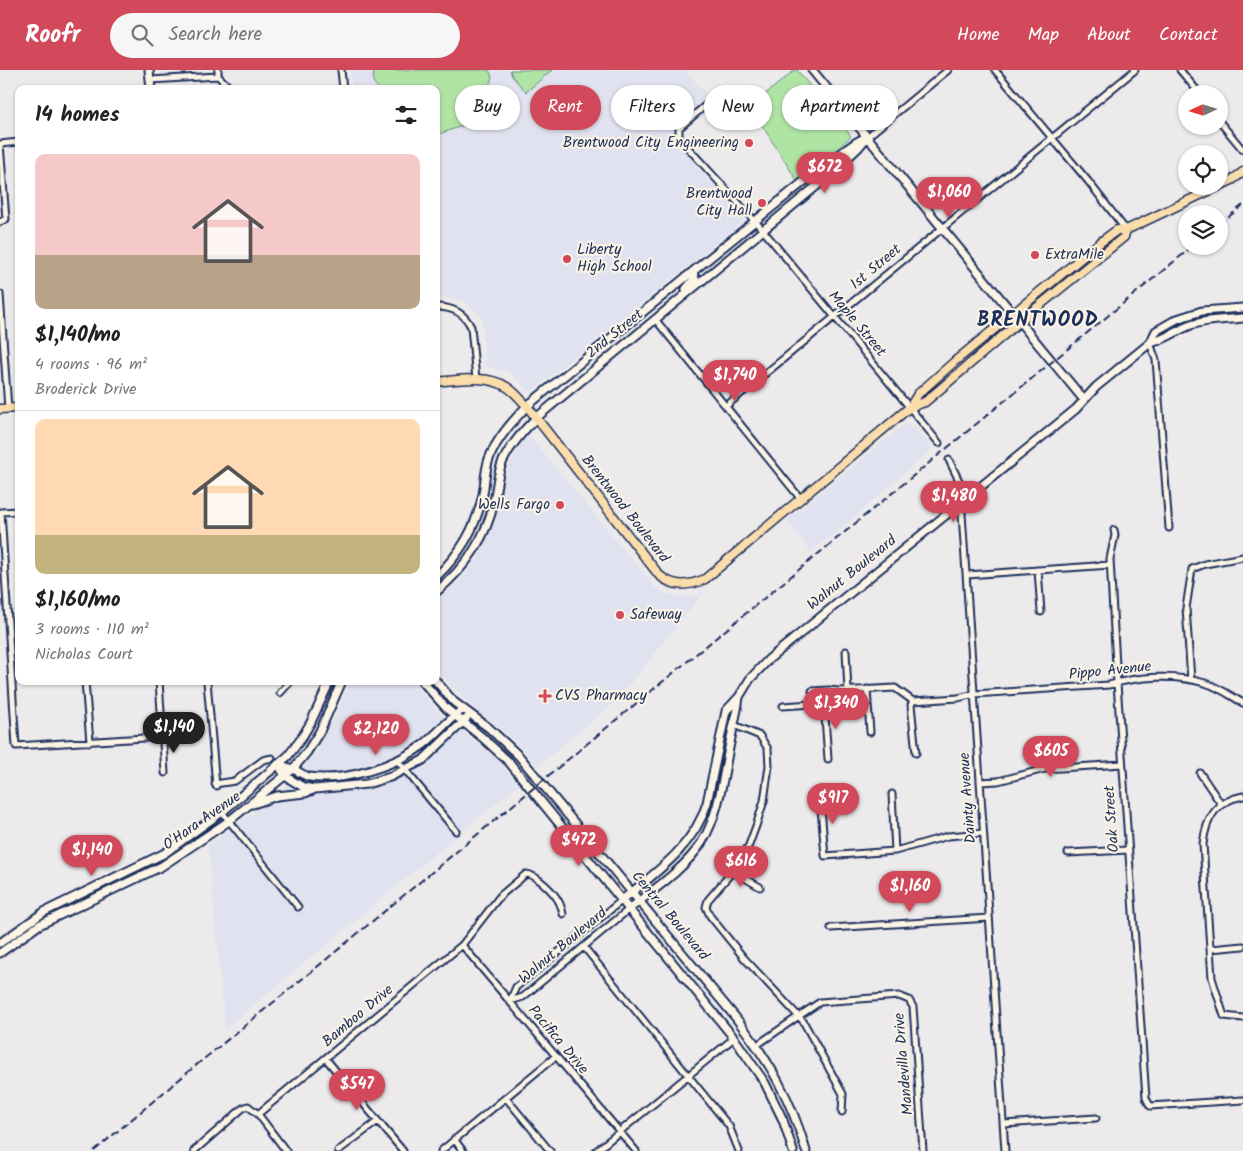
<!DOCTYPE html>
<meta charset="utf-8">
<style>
:root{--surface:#fff;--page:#f6f6f6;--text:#222;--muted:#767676;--line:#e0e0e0;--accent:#d1495b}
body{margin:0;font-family:Kalam,sans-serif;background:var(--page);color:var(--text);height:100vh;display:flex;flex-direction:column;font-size:19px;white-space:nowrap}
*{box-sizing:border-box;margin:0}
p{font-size:16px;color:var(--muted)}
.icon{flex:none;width:28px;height:28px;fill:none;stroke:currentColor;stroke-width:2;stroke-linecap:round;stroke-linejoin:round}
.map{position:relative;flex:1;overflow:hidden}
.sheet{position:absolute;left:15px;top:15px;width:425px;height:600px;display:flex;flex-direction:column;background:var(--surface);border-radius:10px;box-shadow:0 1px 4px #0004}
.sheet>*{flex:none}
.guide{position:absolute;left:455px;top:15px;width:475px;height:45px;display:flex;gap:10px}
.needle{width:32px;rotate:266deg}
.tools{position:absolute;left:1178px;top:15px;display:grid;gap:10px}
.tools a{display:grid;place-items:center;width:50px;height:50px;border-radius:50%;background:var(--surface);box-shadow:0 1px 4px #0004;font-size:25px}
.price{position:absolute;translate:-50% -42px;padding:0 11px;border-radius:18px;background:var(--accent);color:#fff;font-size:16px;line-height:32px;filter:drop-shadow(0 1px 2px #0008)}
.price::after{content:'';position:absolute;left:50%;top:30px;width:15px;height:11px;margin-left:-8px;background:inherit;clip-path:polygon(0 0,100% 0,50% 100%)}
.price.active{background:#222;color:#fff}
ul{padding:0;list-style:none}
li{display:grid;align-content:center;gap:10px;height:265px;padding:0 20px}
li+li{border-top:1px solid var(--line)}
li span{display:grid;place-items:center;height:155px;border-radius:10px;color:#555}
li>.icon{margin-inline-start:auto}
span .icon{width:90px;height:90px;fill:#fffc;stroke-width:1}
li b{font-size:21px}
h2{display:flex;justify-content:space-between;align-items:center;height:60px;padding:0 20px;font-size:21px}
.pill{padding:0 18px;border-radius:22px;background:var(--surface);box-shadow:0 1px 4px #0004;font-size:18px;line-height:45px}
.pill.active{background:var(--accent);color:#fff}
header{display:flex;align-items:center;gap:30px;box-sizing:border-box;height:70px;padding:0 25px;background:var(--accent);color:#fff}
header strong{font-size:24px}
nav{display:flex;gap:28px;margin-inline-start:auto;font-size:18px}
.search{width:350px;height:45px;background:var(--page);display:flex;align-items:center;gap:12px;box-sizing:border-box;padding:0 18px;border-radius:28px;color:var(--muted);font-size:19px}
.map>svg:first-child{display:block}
</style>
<header>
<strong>Roofr</strong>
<div class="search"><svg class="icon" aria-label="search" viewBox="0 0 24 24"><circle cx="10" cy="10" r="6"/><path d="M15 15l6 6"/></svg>Search here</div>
<nav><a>Home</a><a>Map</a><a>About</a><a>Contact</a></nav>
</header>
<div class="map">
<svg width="1243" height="1081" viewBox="0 0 1243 1081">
<rect width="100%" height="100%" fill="#eceaeb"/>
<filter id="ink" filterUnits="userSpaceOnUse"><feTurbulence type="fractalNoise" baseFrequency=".02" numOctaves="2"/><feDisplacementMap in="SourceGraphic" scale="10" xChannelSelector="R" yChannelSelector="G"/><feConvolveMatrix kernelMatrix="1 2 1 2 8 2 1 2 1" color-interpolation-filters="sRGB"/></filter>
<g filter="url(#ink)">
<!-- built -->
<path fill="#e1e2ef" d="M350,0h335l30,34 -40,35 69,82 -213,171 -22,-20 -24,-6 -3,-48 -20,-18 -26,-3v-208h-84z
M904,355l9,2 20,21 -82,72 -40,32 -24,-32z
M524,369h8l122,147 14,8 12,3 17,-2 8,-4 -89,110 -78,65 -27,-29 -45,-35 -30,-33v-69l24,-20 17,-21 14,-35 20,-64z
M350,611h61l28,32 56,44 23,28 -293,244 -17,-184 75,-55 33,-39 21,-38z"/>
<!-- green -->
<path fill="#b0e4a5" stroke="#668a82" d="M374,0h115l3,7 -6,19 -21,29 -29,10v-46h-57l-6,-7z
M510,0h42l-26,22 -14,-16z
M795,0h2l54,66 -52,48 -39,-62 -13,-13z"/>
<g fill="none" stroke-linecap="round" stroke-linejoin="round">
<defs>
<path id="street" d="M218,0v6l13,13
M341,0l2,19
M995,0l93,111 38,49
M1180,0l20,24
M150,10l68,-4
M713,29l-34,29v10l83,91 177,214
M1219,51l24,29
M867,67l81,-67
M0,74l19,-2
M0,152l6,-3 -6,-75
M0,224l8,115
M436,237c16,0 28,5 35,20l5,52
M655,249l145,179
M1150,273l6,17 13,168
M726,336l409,-336
M949,390l14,29 -1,25 43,637
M19,441l-18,1 15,234 177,-11
M1114,460l1,5 -5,24 7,124 29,415 4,8 93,-6
M1038,500l3,42
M967,505l143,-10
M846,581l2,40
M1191,610l-5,-72 6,-39 13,-5 38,-7
M85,611l5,61
M159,611l6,92
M207,611l9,105
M867,619l3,43
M812,621l17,-1 9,1
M280,623l11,-12
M913,631l-2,4 5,48
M824,633l4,56
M783,636l44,-3 11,-12 57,-3 18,13 45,-3 16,-4 135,-9c30,-9 66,-11 96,-2 14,4 26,13 38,20
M734,655l26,11 8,13 1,17 -5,35 -8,25 -7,19 -16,26 -25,29 -2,7 4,9 34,42 59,63 40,73 -1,18
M397,690l59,71
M1200,703l21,31
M980,712l18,-1 47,-12 77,-5
M215,714l20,-3 28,-21 9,-2
M892,724l3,57
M820,726l5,60 70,-5 53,-15 35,-3
M1243,726c-27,5 -37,22 -40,48l9,134 12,38 19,2
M222,742l76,95
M1068,783l60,-3
M733,801l27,16
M831,858l158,-10
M462,875l174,206
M584,877l145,179 10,25
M1211,879l32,-3
M510,931l6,-14 105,-86
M510,931l13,-4 105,-87
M757,975l42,-29 21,-14 79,-6 10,4 4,7 10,144
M326,989l77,92
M506,1028l44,53
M1003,1054l93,-6
M454,1069l9,12
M194,1081l49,-43 5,-2 10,8
M286,1081l-28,-37 204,-169 38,-49 26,-22c11,1 28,18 33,28 2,3 3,8 4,12
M338,1081l40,-30
M441,1081l115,-95
M596,1081l138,-113"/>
<path id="secondary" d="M149,0l2,19
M812,0l272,330
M686,219l9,-11 -2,-6
M1150,273c15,-3 27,-13 41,-18 16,-6 35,-5 52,-7
M436,507c25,-24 40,-49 47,-83 2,-11 2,-24 6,-35 8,-21 23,-37 38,-53l291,-236 37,-27 9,-5
M436,522c29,-24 50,-53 58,-90 3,-14 3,-29 9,-41 8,-17 20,-30 33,-43l289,-239 33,-31 9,-11
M422,611l25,28 36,29 26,24 225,276 31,45 18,37 10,31
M436,611l18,21 35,26 30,28 217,262c33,43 55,80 70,133
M278,694l7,12 18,11 12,2 52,-5 23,-7 33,-17 43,-41
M278,694c5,2 10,3 15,5 5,2 11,7 17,8 35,5 85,-11 113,-32 14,-11 25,-25 40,-36
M253,734l24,-8 28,-3 8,-3
M621,831c34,-28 73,-54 86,-98l19,-92 13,-14 11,-18 19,-20 307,-250 20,-22 54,-44 6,-12 21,-12 25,-8 41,-3
M628,840c24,-19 58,-42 74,-68 18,-30 21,-66 28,-99 3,-16 7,-30 9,-46
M0,873l44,-31 121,-59 57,-41 66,-56 13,-17 10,-17 19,-41
M0,883l39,-28 123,-59 67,-45 37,-30 27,-22 14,-17 13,-21 22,-50"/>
<path id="primary" d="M436,312c22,-2 51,-8 71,5 8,5 14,13 20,19l132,169c15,13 30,11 46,4l205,-172 8,-13 36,-32 148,-121 15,-11h9l106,-50 11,-8
M910,337l15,-5 94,-80 105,-85 2,-7
M0,339l19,-1"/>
</defs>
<!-- street casing -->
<use href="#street" stroke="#1b2f5e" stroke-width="9"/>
<!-- secondary casing -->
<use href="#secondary" stroke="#1b2f5e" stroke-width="11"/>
<!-- primary casing -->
<use href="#primary" stroke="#1b2f5e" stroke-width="11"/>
<!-- street -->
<use href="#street" stroke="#fcf5e5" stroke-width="5"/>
<!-- secondary -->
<use href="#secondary" stroke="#fcf5e5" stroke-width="7"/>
<!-- primary -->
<use href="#primary" stroke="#fbddab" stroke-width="8"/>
<!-- rail -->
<path stroke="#1b2f5e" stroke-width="2" stroke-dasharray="8 4" stroke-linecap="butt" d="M1219,155l24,-20
M94,1081l100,-84 134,-109 260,-215 605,-497"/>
</g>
</g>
<!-- markers -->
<g fill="#d1495b" stroke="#fcf5e5" stroke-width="2">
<circle cx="749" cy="73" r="5"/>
<circle cx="762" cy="133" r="5"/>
<circle cx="1035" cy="185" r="5"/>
<circle cx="567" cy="189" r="5"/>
<circle cx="560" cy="435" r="5"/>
<circle cx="620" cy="545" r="5"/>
<path d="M542.5 618.5h5v5h5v5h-5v5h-5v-5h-5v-5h5z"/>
</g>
<g text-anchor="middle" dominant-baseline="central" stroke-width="4" stroke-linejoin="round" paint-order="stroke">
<!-- poi labels -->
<g font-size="15" fill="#1b2f5e" stroke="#fcf5e5" text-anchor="start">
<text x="739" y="73" text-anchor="end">Brentwood City Engineering</text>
<text x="752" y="124" text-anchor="end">Brentwood<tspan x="752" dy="17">City Hall</tspan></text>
<text x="577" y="180">Liberty<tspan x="577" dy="17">High School</tspan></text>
<text x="1045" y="185">ExtraMile</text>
<text x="550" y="435" text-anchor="end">Wells Fargo</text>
<text x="630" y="545">Safeway</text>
<text x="555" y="626">CVS Pharmacy</text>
</g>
<!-- street labels -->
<g font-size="15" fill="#1b2f5e" stroke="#fcf5e5">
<text transform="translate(876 197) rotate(-40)">1st Street</text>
<text transform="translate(857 254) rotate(50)">Maple Street</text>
<text transform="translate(615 264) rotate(-39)">2nd Street</text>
<text transform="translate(625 439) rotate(52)">Brentwood Boulevard</text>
<text transform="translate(852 503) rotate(-39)">Walnut Boulevard</text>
<text transform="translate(1110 601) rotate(-6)">Pippo Avenue</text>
<text transform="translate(968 728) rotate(-94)">Dainty Avenue</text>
<text transform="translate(1112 749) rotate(-94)">Oak Street</text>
<text transform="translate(202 751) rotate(-35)">O'Hara Avenue</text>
<text transform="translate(670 846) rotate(50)">Central Boulevard</text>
<text transform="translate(563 876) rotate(-40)">Walnut Boulevard</text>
<text transform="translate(358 946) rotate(-40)">Bamboo Drive</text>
<text transform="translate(558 970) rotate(50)">Pacifica Drive</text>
<text transform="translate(904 994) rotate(-95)">Mandevilla Drive</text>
</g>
<!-- district labels -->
<g font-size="20" font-weight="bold" letter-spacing="1" fill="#1b2f5e" stroke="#fcf5e5">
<text x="1038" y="251">BRENTWOOD</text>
</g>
</g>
</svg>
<div class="tools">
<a><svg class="needle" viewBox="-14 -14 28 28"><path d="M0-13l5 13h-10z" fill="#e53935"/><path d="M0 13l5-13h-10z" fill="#767676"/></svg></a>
<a><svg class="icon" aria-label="locate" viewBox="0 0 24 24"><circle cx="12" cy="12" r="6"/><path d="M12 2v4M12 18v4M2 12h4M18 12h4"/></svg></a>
<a><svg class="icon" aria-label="layers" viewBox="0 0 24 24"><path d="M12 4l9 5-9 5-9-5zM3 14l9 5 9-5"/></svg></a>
</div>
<b class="price" style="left:825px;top:124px">$672</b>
<b class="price" style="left:949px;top:149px">$1,060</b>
<b class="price" style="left:735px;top:332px">$1,740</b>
<b class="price" style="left:954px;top:453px">$1,480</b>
<b class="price" style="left:836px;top:660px">$1,340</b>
<b class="price active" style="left:174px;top:684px">$1,140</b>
<b class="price" style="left:376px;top:686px">$2,120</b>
<b class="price" style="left:1051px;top:708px">$605</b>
<b class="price" style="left:833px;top:755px">$917</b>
<b class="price" style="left:579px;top:797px">$472</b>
<b class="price" style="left:92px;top:807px">$1,140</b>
<b class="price" style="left:741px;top:818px">$616</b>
<b class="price" style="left:910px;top:843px">$1,160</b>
<b class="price" style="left:357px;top:1041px">$547</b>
<div class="guide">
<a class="pill">Buy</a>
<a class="pill active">Rent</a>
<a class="pill">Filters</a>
<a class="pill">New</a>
<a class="pill">Apartment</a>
</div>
<section class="sheet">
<h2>14 homes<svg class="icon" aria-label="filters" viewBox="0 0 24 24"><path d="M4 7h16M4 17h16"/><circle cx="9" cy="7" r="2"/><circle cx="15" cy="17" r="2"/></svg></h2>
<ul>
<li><span style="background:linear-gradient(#f6c9c9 65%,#b9a48a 0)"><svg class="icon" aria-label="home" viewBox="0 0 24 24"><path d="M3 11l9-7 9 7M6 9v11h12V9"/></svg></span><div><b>$1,140/mo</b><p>4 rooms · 96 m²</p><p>Broderick Drive</p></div></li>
<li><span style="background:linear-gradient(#ffd9b3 75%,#c2b280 0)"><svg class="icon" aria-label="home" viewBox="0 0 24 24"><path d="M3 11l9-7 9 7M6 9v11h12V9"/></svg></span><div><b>$1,160/mo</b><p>3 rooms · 110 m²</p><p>Nicholas Court</p></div></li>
</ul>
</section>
</div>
